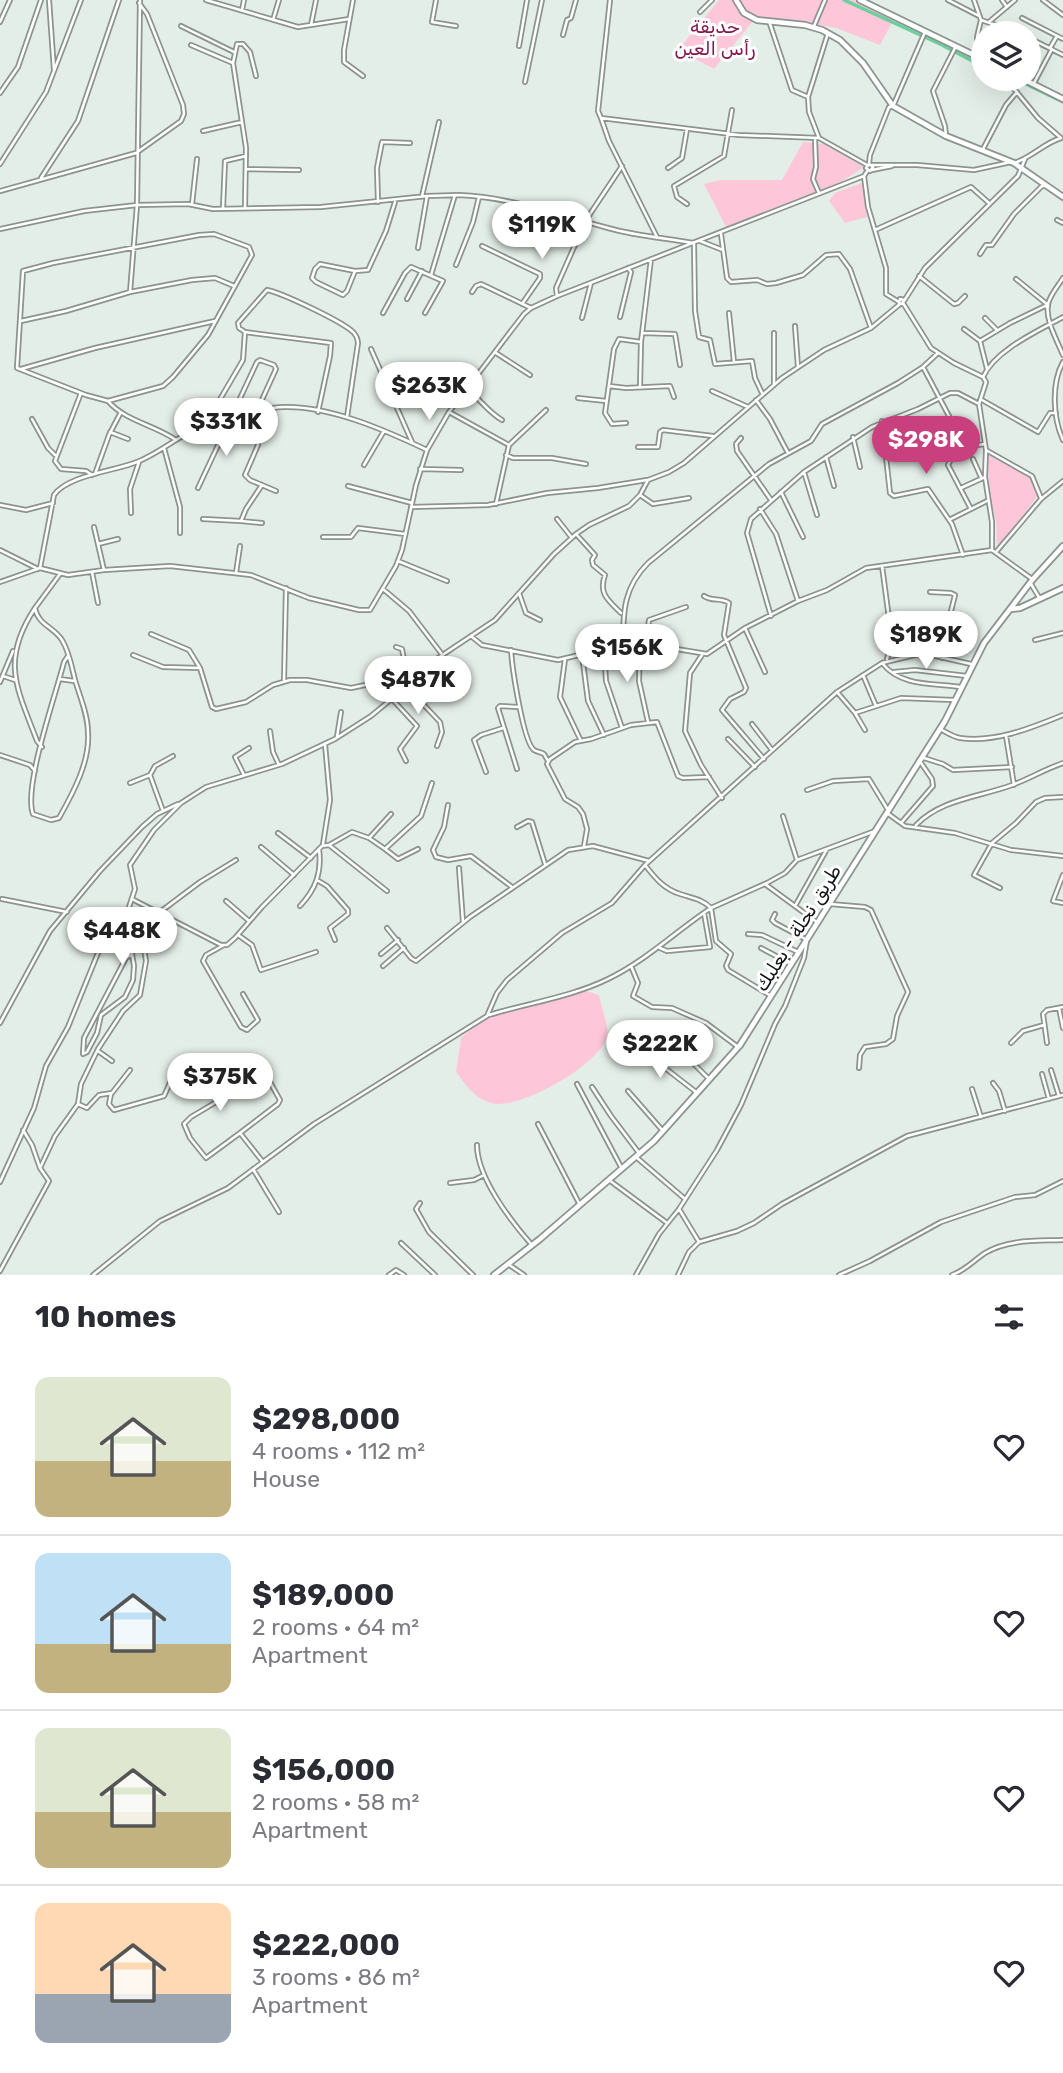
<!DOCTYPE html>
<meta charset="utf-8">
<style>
:root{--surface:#fff;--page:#f7f7f7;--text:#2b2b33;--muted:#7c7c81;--line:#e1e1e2;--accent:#c8407d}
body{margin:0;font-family:Rubik,"Noto Sans Arabic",sans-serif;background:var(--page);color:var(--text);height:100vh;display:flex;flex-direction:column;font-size:26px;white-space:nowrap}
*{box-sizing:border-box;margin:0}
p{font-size:23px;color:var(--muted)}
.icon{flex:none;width:38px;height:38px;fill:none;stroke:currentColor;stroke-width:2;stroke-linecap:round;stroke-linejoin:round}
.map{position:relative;height:1275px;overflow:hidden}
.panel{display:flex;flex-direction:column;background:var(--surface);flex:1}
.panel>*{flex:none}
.controls{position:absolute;left:971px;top:21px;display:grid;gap:14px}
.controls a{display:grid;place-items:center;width:70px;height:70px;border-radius:50%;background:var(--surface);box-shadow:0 7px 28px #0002;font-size:35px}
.price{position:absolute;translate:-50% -60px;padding:0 16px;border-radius:24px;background:#fff;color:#222;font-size:23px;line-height:46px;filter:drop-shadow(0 2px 4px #0008)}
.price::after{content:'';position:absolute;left:50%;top:42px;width:21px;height:16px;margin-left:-10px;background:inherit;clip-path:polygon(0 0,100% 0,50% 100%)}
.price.selected{background:var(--accent);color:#fff}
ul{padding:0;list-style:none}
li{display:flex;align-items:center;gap:21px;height:175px;padding:0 35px}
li+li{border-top:2px solid var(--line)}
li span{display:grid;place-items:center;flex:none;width:196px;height:140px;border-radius:14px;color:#555}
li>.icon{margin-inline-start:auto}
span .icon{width:84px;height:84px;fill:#fffc;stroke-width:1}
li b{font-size:30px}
h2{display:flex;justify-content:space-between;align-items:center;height:84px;padding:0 35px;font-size:30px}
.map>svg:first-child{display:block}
</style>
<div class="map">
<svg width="1063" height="1275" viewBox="0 0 1063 1275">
<rect width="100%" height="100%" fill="#e4eee8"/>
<!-- green -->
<path fill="#fdc7d9" d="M719,0h135l40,19 -14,26 -44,-17 -43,-8h-39l-40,49 -36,-19z
M803,142l21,2 40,23c-40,29 -93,43 -138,60l-22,-43 16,-4h62z
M862,183l5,34 -22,6 -16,-22 6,-8z
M991,452l39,23 8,20 -34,47 -7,3 -1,-24 -6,-23 -3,-45z
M580,989l19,6c2,11 10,31 8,42 -8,28 -88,74 -116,66 -17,-5 -25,-18 -35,-31l5,-34 22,-19z"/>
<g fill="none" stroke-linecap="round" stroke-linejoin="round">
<!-- canal -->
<path stroke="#6ccf9e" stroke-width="3.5" d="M844,0l96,44 44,23
M1016,79l47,23"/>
<defs>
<path id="street" d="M49,0l5,70
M206,0l92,27 51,-8
M353,0l-9,50v12l19,14
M436,0l-4,22 24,4
M610,0l-12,111 3,7 138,17 80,3 48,27
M948,0l31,16
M974,0l7,20 -4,17 1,20
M1002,0l5,7
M1043,0l20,15
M242,10l2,-10
M700,12l12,-12
M1022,18l41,21
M273,20l6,-20
M981,20l38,13
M769,21l23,69 16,7
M0,22l10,-22
M989,22l26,-22
M311,25l5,-25
M181,26l53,26
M814,26l11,-26
M563,35l4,-15 4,-2 5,-18
M1029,38l34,17
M191,45l42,18
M519,46l8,-46
M1050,48l7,-12
M1001,79l14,11 23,28 23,20c-17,5 -30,20 -47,25
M525,82l17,-82
M1034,83l18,-34
M0,93l18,-26 23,-67
M889,108l5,-4 31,-72
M601,118l8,23 48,96
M203,131l39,-9
M946,136l-1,-10 -12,-35 23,-45
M819,138l-10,-26 -1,-15 20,-64
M815,139l1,28 -3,12 6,14
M983,149l23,-44 11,-13
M0,164l46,-72 35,-92
M869,164l1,-9 19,-48
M869,164l4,3 -3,4 -4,-3z
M872,165h45l57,5 37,-8
M668,168l14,-10 5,-29
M246,169l53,1
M872,170l20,-4
M864,176l4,31 18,61v26l13,8
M41,178l37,-57 41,-121
M0,191l136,-38 45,-32 3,-7 -1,-9 -36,-91 -8,-11
M422,196l17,-74
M378,202l-1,-34 5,-26 28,1
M511,203l-7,25 3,4 18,8
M192,204l5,-45
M687,204l-10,-7 -3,-11 50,-30 8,-46
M223,208l2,-47 21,-5
M245,208l1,-60 -13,-85 4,-19h6l7,8 6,24
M1057,220l6,3
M0,229l84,-18 53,-6 51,-1 25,5 108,-2 106,-11 32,-1c51,2 100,20 149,33 28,8 57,10 86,15l1,68 4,26 11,3 5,24 37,-3 3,17 7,15
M875,230l96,-43 18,16
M214,234l35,13 3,8 -44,80 -35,42 -10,9 -55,15 -22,-6 -69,-27 6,-97 30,-8 146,-28z
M721,234l6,44 4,4 26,-2 10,4 9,-1 27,-8 23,-20 13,-1 11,15 21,59
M552,239l10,-25
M700,241l23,9
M482,246l58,28v4l-18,26
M418,248l9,-52
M980,254l6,-9h6l22,-31 28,-28h3
M456,265l17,-43 6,-25
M355,271l-8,20 -4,4 -27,-13 -4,-4 3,-9 5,-5 35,7 13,-1 18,-39 9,-29
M431,275l24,-80
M919,276l35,28 4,-1 7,-7
M1063,278c-5,8 -13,17 -15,26 -3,16 9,36 15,51
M1016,279l32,26
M130,292l7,-87 3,-205
M472,292l4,-6 5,-2 50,24
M557,296l-1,-8 30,-68 36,-54
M407,299l15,-28
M900,299l4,1 -2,4 -3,-1z
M904,301l21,-33 93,-92 7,-17
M903,303l28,45 23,15 29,14
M383,313l22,-40 6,-6 32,14 -18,32
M729,313l5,49
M620,317l11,-45 -3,-4
M582,318l9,-35
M985,318l12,12
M21,321l45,-10 64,-19 62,-12 23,-2 19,8
M795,326l3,41
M964,329l16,12 7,28
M245,332l86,11 -1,13 -12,56
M643,333l32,1 5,31
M980,341l30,-18 35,-17 3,1
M371,349l41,93
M496,353l34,22
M1063,362c-12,22 -10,56 0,78
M923,367l35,66
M21,369l74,-21 120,-27
M774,384v-51
M609,386l17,2 44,-2 4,11
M640,387l1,-45 10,-83
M467,389c13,10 21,23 35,31
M712,391l36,16
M81,393l-26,68 6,8 25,2 6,4
M578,398l28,3
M756,400l14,19 18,34
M982,400l56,32 12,-19h6
M108,401c17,20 47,24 68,39
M449,412l60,33
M32,419l16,29 7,7
M225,421l-7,-11 1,-9 24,-41 2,-28 -6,-4 -1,-5 29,-33c15,3 77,32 87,43 4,5 3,5 4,10l-11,74
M882,421l8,72 4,3 34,-7 24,35 11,31
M626,423l-14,1 -7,-11 9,-64 5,-10 22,3
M110,432l18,7
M909,433l5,17 4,3 67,-9
M853,437l7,30
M741,438l-5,6 1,7 34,49
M638,447h20l2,-15 3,-2 50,6
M164,448l16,59v26
M957,448l-9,17 23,44
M986,450l46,26 9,22
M506,455l7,3h39l34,6
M826,457l8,29
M973,459l8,18
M364,465l20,-34
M420,469l41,1
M804,472l13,43
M95,474l14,-39 12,-23
M348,486l64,17
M198,488l59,-126 3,-2 14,5 2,4 -16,35 -2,41 -13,30 5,5 26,11
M961,488l24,-11
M781,492l22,45
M640,495l13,9 36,-6
M496,504l13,-59 37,-35
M0,505l26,5 27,-7
M411,507l77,-2 59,-12 51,-5 49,-8
M760,509l16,25 22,67
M131,513l-1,-24 9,-27
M203,519l38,2 5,-12 16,-24
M557,519l15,19
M949,520l38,-19
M241,521l21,2
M94,527l10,43
M576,534l19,21 -3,5 1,5 12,10c-7,19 4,26 16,38
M323,537h28l7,-9 47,6
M98,544l20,-5
M0,550l38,19
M996,552l45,-53 22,-18
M398,561l49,20
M882,566l10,75 -5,18
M40,568l14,-73c14,-20 61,-24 83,-33 18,-7 34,-20 51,-29 23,-10 73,-26 97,-26 46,-1 102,24 142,43
M92,572l6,31
M236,573l4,-27
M60,574l-25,34c3,17 19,19 27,32 7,11 10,28 13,40 5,17 13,35 13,53 2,29 -15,60 -29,85l-8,2 -18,-6c-10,-27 23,-120 31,-152l4,-6
M1032,579l-40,-29v-28l-7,-45 1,-27 -7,-46 7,-22 -3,-5c12,-27 55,-46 80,-60
M0,582l40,-14 28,7 36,-5 66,-4 81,9 58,23 50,12h11l26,-44 6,-16 14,-65 11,-35 22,-38 75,-98 7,-6 26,-12 307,-120 4,-6
M1031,584l9,15
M383,589l26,22 32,42
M930,592l21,1 4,2 -9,36 -4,27
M519,593l7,20 14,7
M704,596c8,6 17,1 25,7l-5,32 22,53 -2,4 -14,7 -8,11 42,49
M35,608c-35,53 -18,80 2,133l5,6
M771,616l-24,-83 4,-14 53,-47 68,-45 46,-18 32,-16h8l21,11
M745,628l20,44
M151,634l38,16 11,18
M471,636l11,9 76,15 76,-18 73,12 38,-26 53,-27 29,-11 39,-22 126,-18
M1035,640l28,-7
M640,642l-1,39 9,41
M623,643c0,-32 1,-56 25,-80l121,-99 42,-23 11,-17 76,-41 25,-16 15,-14
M646,643l3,-23 37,-13
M396,647l6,2 6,30
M604,648l2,33 16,47
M511,650c1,16 12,92 23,100 3,2 7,2 10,4l4,7
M133,655l30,12 37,1 12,39 4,2 30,-7 27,-17 17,-5h17l44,8 33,-7 26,-1
M582,655l6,46 16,34
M702,655l-12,18 -5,58 16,34 21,33
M565,659l-5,38 21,44
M882,663c19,24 51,20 78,24
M894,672l21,-2 52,6
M863,675l13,31
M3,676l12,4
M60,679l14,2
M284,681l2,-93
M0,682l13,-31
M405,685l35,37 2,10 -5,14
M837,692l18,21 10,17
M392,699l25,27 -17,23 6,12
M855,713l46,-15 53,2
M752,724l20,26
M940,729c6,3 13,8 20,9 35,5 71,-10 103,-23
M270,731l3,21 6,13
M1006,736l8,49
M337,737l4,-25
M728,739l27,28
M0,755l30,10 5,6
M924,758l19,6 10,6 59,-3
M517,769l-19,-61 2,-2 19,1
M486,772l-12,-32 7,-5 22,-7
M150,775l5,-9 18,-10
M244,775l-9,-18 14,-9
M130,783l20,-8 13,36
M807,790l26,-9 36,-2 19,31
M448,805l-4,22 -11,23 3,7 12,3 23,-4 41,31
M887,813l18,13 50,7 56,17 52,6
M783,816l14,44
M901,823l32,-37 -1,-7 -13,-19
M916,825c25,-26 64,-28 96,-40 17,-6 33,-16 51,-22
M517,827l11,-6 4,1 13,42
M875,831l-78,29 -12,13 -18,10 -56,25c-9,-9 -19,-10 -31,-14 -16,-5 -25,-16 -35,-29l192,-173 45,-29 37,-9 12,1 40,9
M278,833l33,25
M370,837l21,-23
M323,844l7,-44 -5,-56
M329,845l58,46
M584,846l3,-17 -4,-15 -5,-7 -13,-8 -18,-35 3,-5 25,-17 16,-3 40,-14 26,-3 21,54 5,2 26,-1
M261,847l33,28
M385,849l13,10 20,-10
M459,868l4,54
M1063,875l-10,26 10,2
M317,880l10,6 21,24v4l-18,14 5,12
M765,884l53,39
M1000,888l-26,-13 18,-32 24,-20 20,-21 9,-4 18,-1
M2,899l65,13
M132,899l89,46h6l8,-7 27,-31 60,-61 7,-1 23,-13 17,6 16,11 36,-33 11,-33
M226,901l23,20
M830,904l35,3 6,3 37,82 -11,24 -4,23 -7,5 -21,3 -5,8 -1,13
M300,906c16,-17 22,-34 19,-57
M795,906l32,-57
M128,910l8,18 -4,26 2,12 -1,14 -8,17 -24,18 -4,18 -10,19 -4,2 1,-16 42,-80 6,-4
M160,912l40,-30 36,-22
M387,928l24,30 5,3 54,-44 98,-67 25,-4 56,15
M748,934l14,1 36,17
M238,935l14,10 9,25 55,-18
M224,945l-18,10 -3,6 38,66 6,3 11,-10 -15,-26
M660,948l7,3 43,-4 -6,-34
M761,948l30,16
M381,954l17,-14
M383,966l21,-18
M631,966l7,17 -5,13 19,11 20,1 34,15 32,24
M1059,1008l4,20
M489,1015c39,-12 82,-18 119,-36 39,-19 68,-48 103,-71l5,33 15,13 -5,12 2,4 43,26
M0,1023l50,-92 50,-60 42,-44 15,-13 21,-10
M659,1029l50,50
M1011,1043l12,-12 21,-6
M1047,1043l-4,-29 4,-4 16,-3
M638,1047l58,45
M98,1051l14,10
M1051,1070l8,26
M1042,1074l7,25
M993,1083l6,8 6,20
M577,1084l44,83
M592,1087l19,29 28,37
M972,1089l9,28
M628,1091l35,40
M111,1094l-2,10 5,6 50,-14 10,-22
M78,1104l9,4 12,-13 13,-2 18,-23
M538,1124l42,81
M240,1133l38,-29 2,-4 -15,-27 -74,44 -7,7 6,14 16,20 34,-25 23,29
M477,1145c0,32 33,75 54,99
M636,1157l49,42
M40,1168l15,-32 23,-32 3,-20 17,-35 25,-38 17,-16 6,-34 -3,-19 -7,-14
M253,1169l26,43
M609,1180l58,43
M0,1182l34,-74 12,-42 22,-39 32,-79 28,-38 7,-21 -5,-24 24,-35 27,-27 25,-16 76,-23 53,-25 36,-23 23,-19 29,-29 72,-48 59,-66 22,-20 13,-9 40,-19 11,-11 8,-15 21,-8 15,-9 98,-85 42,-28 47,-22 29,-24
M450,1183l24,-3 10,-5
M420,1203l-4,6 13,23 44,43
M679,1209l20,33
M401,1243l34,32
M508,1264l16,11
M0,1271l49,-90 -9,-13 -8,-23 -9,-15
M93,1275l67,-54 68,-33 86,-64 173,-108 10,-23 10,-13 55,-47 50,-30 33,-38
M389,1275l7,-5 8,5
M636,1275l23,-41 20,-25 38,-59 24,-45 34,-81 10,-18 19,-48 3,-18 -32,-17 -3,-3 3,-6
M678,1275l11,-23 10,-10 38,-11 17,-8 28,-19 125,-68 156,-41
M839,1275l31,-14 71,-39 74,-25 20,-2 28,-14
M952,1275c14,-5 21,-14 33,-22 23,-14 52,-12 78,-13"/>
<path id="secondary" d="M736,0l8,13 13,7 48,5 17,5 18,10 23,23 30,43 53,30 68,27 49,34
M860,0l124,60
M1023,79l40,20
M1011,609l9,-1 43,-20
M494,1275l46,-36 114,-98 86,-96 205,-324 39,-78 49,-64 30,-33"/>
</defs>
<!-- street casing -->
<use href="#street" stroke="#8b948f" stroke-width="6"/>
<!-- secondary casing -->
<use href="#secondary" stroke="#8b948f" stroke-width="8"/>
<!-- street -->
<use href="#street" stroke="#fff" stroke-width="2.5"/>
<!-- secondary -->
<use href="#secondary" stroke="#fff" stroke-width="4.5"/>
</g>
<g text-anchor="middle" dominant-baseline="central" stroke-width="6" stroke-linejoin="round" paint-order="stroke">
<!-- park labels -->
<g font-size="19" fill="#84194d" stroke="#fff">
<text x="715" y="26">حديقة<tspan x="715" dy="22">رأس العين</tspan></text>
</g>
<!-- street labels -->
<g font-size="19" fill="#131614" stroke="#fff">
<text transform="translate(798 928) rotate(-58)">طريق نحلة - بعلبك</text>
</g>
</g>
</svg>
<div class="controls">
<a><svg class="icon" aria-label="layers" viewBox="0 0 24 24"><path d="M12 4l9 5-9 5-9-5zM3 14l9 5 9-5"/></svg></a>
</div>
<b class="price" style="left:542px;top:261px">$119K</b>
<b class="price" style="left:429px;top:422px">$263K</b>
<b class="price" style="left:226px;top:458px">$331K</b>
<b class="price selected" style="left:926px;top:476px">$298K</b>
<b class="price" style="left:926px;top:671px">$189K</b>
<b class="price" style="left:627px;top:684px">$156K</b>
<b class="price" style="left:418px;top:716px">$487K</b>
<b class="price" style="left:122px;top:967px">$448K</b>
<b class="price" style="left:660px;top:1080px">$222K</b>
<b class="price" style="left:220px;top:1113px">$375K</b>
</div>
<section class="panel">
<h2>10 homes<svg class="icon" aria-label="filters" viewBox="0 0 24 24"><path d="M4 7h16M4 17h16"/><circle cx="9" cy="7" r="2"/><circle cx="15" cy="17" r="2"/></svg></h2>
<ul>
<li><span style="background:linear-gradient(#dfe7d0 60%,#c2b280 0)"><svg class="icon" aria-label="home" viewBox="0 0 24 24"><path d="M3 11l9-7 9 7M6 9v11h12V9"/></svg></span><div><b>$298,000</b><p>4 rooms · 112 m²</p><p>House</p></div><svg class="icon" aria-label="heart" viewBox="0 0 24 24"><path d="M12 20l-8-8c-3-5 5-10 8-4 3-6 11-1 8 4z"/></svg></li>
<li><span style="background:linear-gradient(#bfe0f5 65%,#c2b280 0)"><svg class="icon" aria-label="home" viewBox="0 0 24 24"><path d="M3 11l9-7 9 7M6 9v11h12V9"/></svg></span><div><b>$189,000</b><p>2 rooms · 64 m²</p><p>Apartment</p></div><svg class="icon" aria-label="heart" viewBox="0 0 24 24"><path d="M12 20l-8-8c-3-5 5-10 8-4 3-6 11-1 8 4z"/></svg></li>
<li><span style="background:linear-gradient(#dfe7d0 60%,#c2b280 0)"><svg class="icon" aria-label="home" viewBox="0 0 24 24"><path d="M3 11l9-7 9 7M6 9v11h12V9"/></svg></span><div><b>$156,000</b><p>2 rooms · 58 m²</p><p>Apartment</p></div><svg class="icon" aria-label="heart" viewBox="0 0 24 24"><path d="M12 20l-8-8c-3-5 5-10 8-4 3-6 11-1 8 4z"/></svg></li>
<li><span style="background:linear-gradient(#ffd9b3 65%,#9aa5b1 0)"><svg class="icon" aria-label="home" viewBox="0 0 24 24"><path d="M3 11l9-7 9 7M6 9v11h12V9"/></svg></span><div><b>$222,000</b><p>3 rooms · 86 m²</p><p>Apartment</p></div><svg class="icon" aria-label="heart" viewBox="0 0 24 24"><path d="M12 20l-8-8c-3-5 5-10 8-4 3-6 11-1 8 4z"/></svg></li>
</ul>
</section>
